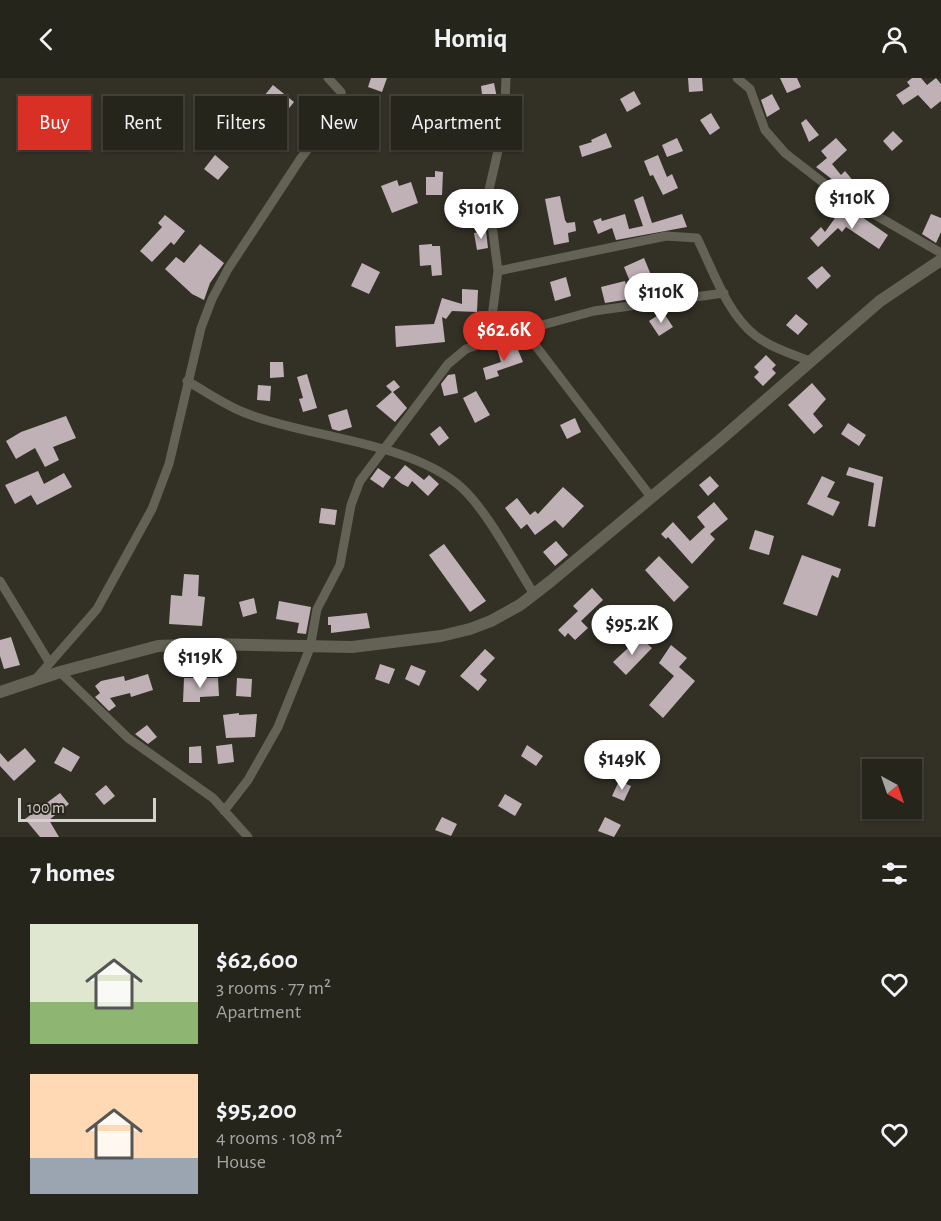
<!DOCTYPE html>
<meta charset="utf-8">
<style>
:root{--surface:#26251c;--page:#2e2d25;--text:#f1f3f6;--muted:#a4a5a3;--line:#42423b;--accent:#d93025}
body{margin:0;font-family:"Alegreya Sans",sans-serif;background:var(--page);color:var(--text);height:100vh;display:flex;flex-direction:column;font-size:22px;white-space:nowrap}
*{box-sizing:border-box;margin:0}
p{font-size:20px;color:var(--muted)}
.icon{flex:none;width:33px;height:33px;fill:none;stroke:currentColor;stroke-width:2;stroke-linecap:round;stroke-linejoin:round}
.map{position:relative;height:759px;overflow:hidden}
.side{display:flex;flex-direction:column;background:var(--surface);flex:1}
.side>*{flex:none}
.hud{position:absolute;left:18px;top:18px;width:600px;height:54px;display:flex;gap:12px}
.needle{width:39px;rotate:140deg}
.fabs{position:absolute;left:862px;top:681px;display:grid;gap:12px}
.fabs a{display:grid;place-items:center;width:60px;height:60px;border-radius:0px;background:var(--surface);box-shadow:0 2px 4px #0004,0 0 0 2px var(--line);font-size:30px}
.scale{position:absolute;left:18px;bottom:15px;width:138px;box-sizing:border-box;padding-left:6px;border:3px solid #d3d1cb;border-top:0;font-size:16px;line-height:21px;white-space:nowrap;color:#d3d1cb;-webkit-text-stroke:4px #29271d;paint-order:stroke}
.price{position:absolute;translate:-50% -51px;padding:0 14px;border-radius:21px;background:#fff;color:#222;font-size:20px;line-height:39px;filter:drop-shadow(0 2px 3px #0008)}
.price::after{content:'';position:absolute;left:50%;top:36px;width:18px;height:14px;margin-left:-9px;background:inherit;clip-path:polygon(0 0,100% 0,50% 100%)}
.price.on{background:var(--accent);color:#fff}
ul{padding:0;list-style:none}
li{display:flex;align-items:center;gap:18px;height:150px;padding:0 30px}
li span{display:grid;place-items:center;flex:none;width:168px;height:120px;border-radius:0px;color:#555}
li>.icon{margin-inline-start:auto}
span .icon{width:72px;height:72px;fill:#fffc;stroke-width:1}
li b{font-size:26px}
h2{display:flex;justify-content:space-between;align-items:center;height:72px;padding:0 30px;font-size:26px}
.tag{padding:0 21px;border-radius:0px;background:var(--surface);box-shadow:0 2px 4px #0004,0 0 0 2px var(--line);font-size:21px;line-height:54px}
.tag.on{background:var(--accent);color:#fff}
header{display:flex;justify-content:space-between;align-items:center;height:78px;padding:0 30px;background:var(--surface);font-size:27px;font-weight:600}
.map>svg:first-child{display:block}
</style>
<header><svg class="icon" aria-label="back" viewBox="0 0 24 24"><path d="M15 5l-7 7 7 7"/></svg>Homiq<svg class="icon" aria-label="person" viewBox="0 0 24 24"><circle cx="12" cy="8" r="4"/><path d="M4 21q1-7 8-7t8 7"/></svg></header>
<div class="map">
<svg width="941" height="759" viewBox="0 0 941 759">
<rect width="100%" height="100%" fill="#333126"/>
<!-- building -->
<path fill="#c0b1b6" d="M371,0h16l-5,14 -14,-5z
M688,0h14l1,13 -14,1z
M780,0h17l4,9 -14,6z
M912,0h9l6,7 9,-7 5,6v17l-10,8 -13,-14 -15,10 -7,-10 14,-9 -3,-4z
M494,5l4,20 -1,21 -11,3 -5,-41z
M273,7l21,17 -13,16 -21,-17z
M634,13l7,13 -14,8 -7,-13z
M772,16l8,15 -13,8 -6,-17z
M711,35l9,15 -10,7 -10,-15z
M806,41l13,16 -10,7 -8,-19z
M893,53l10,10 -11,10 -9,-10z
M606,55l6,14 -30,10 -3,-11 13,-4 -1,-2z
M677,60l6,13 -16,6 -5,-12z
M836,60l11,12 -15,14 9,11 4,-4 10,12 -9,7 -30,-23 11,-9 -6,-7z
M215,77l14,12 -11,13 -14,-11z
M658,77l9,22 5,-3 6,14 -15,7 -10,-20 -3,1 -6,-15z
M435,93l8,1 -1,23h-16v-18h9z
M397,102l2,6 12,-4 7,21 -26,10 -11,-27z
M472,112l2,27 -17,1 -2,-27z
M560,118l5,24 2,3 8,-1 1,9 -8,2 1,9 -15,3 -9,-46z
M643,118l9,27 30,-9 5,13 -71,13 -4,-12 -14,6 -5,-13 8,-3 1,3 23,-7 4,15 14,-3 -9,-26z
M840,133l14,10 5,-6 29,20 -9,14 -33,-22 -4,5 -4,-4 -20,19 -8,-9 11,-11 4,5z
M931,136l10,4v14l-5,11 -14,-9z
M165,137l20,16 -11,14 -3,-3 -19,20 -12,-11 22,-24 -4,-4z
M486,153l2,17 -11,2 -3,-17z
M200,166l24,19 -14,20 -6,17 -12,-6 -27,-25 11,-12 8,6z
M432,166v2h8l2,29 -10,1 -1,-11 -11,1 -1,-21z
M644,180l7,17 -20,9 -7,-17z
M362,185l18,9 -11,22 -18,-8z
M822,188l9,10 -14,13 -10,-11z
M566,199l5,19 -16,5 -5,-19z
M625,203l5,18 -25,4 -4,-16z
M462,211l16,1 -1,22 -25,-1 -6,8 -4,-2 3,25 -49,5 -1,-21 39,-2 8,-26 20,6z
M663,234l10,15 -14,9 -10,-15z
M796,236l12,10 -10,11 -12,-10z
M516,267l7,17 -26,9 2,5 -13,4 -3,-12 18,-6 -3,-10z
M766,277l10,10 -4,4 4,4 -13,13 -9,-9 5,-5 -5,-5z
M270,284h13l1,15 -14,1z
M307,296l10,34 -14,4 -4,-13 4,-1 -6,-21z
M455,296l3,19 -14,3 -3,-12 7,-9z
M394,302l6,7 -7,5 14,16 -12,14 -19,-16 16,-14 -6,-6z
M812,305l14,16 -13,15 10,12 -9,8 -26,-29z
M258,307l13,1 -1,15 -13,-1z
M476,313l14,24 -15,8 -12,-25z
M347,331l5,18 -13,4 -7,-2 -4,-14z
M66,338l10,22 -23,9 6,13 -14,7 -10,-19 -19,11 -10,-18 15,-9z
M575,340l6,14 -14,7 -7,-14z
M848,345l18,12 -7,11 -18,-12z
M440,348l9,12 -10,8 -9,-12z
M405,387l19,15 5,-5 10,9 -11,12 -16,-15 -4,6 -6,-3 -8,-6z
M849,389l34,10 -8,50 -7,-1 6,-43 -28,-8z
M378,390l13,9 -8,11 -13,-9z
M38,393l6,13 20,-11 8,14 -35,18 -6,-10 -16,9 -10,-19z
M710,398l9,10 -11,10 -9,-11z
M822,398l13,6 -8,15 13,5 -7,14 -26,-12z
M563,409l21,19 -21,22 -8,-8 -20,15 -8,-11 -6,5 -16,-21 12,-10 13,17 5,-4 3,3z
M714,424l14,17 -18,15 5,5 -23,25 -24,-27 -2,2 -5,-5 12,-12 17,19 15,-14 -8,-10z
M321,430l16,2 -2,15 -16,-2z
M755,452l19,6 -5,19 -20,-6z
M556,463l12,14 -13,11 -12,-14z
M444,466l42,57 -16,11 -41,-57z
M802,477l39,14 -3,9 -6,-3 -15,41 -34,-12z
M659,478l30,31 -15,15 -29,-32z
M184,496l15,1 -1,21 7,1 -3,29 -33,-2 2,-29 11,1z
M592,510l11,12 -22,21 7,7 -13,12 -7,-7 -3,4 -7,-7 20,-19 -5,-5z
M254,520l3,15 -14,4 -4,-15z
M279,523l32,6 -5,27 -9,-1 2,-10 -23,-4z
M367,535l3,15 -39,5v-8h-3v-8z
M11,559l9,28 -16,4 -4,-13v-16z
M640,559l12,11 -26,27 -13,-13z
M671,567l16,13 -8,9 16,14 -32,37 -14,-13 25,-29 -15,-13z
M485,571l10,9 -15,16 7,6 -9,11 -18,-15z
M380,586l15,5 -6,15 -14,-5z
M411,587l15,6 -7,15 -14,-7z
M148,596l5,16 -22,7 -1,-4 -20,5 6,8 -7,5 -14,-14 5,-4 -5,-7 6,-5 23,-5 1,5z
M184,600h34l1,18 -19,1v5h-17z
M237,600l15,1 -1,18 -15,-1z
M239,635v2l18,-1 -2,23 -29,1 -3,-23z
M147,647l10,12 -9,7 -13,-10z
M232,666l2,18 -16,2 -2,-18z
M527,667l16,11 -7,10 -15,-10z
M201,668l1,17h-13v-16z
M63,669l17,10 -9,15 -17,-9z
M25,670l11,13 -22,20 -14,-15v-13l8,9z
M619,703l12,5 -7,15 -12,-5z
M106,707l9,11 -11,9 -9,-11z
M60,715l9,11 -20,16 10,17h-19l-15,-18z
M505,716l17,10 -7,12 -17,-10z
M442,739l15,7 -6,12 -16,-6z
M605,739l16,8 -7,12 -16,-6z"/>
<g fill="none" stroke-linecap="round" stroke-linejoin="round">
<!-- minor -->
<path stroke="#646155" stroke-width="9" d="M737,0l13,11 15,41 20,23 49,38 107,62
M498,193l168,-35 31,2c16,32 30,76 59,98 16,12 36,18 54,25
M526,255l125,164
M485,264l20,-2 41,-16 48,-13 130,-18
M187,303c20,11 39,25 61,33 63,24 164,28 214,74 26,24 52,75 72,106
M0,503l49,81
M60,594l68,66 85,60 35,39
M35,602l62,-71 55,-100 17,-45 32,-136 11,-29 16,-30 73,-111 41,-53 -1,-13 -13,-14
M224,733l24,-31 30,-53 32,-79 7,-39 23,-44 11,-60 9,-24 88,-117 18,-15 19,-7 5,-10 8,-61 -10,-77 16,-69 2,-47"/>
<!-- tertiary -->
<path stroke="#646155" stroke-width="12" d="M0,614l60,-20 98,-26 47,-2 147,3 89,-11 29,-7 21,-8 29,-16 31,-24 169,-141 160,-139 61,-41"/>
</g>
</svg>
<div class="fabs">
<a><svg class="needle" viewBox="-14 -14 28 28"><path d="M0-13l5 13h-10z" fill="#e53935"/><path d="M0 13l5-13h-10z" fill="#a4a5a3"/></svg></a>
</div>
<div class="scale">100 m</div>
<b class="price" style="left:852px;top:152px">$110K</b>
<b class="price" style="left:481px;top:162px">$101K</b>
<b class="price" style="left:661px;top:246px">$110K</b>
<b class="price on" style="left:504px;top:284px">$62.6K</b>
<b class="price" style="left:632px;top:578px">$95.2K</b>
<b class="price" style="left:200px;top:611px">$119K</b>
<b class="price" style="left:622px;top:713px">$149K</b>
<div class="hud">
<a class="tag on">Buy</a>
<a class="tag">Rent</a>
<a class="tag">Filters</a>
<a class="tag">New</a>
<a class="tag">Apartment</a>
</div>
</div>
<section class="side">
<h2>7 homes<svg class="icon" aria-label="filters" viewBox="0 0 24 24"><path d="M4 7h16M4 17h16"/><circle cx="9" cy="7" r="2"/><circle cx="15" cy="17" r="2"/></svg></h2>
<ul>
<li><span style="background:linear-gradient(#dfe7d0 65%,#8fb573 0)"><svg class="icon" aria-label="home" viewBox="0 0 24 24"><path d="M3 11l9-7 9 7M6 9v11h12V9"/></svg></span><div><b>$62,600</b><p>3 rooms · 77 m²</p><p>Apartment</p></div><svg class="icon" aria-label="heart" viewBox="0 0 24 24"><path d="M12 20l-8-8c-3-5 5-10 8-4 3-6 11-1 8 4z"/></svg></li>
<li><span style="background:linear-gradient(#ffd9b3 70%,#9aa5b1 0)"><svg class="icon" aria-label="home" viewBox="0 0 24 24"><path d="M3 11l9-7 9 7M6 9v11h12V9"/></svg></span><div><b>$95,200</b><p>4 rooms · 108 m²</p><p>House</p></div><svg class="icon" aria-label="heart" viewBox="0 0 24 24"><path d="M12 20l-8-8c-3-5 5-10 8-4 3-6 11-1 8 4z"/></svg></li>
</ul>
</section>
